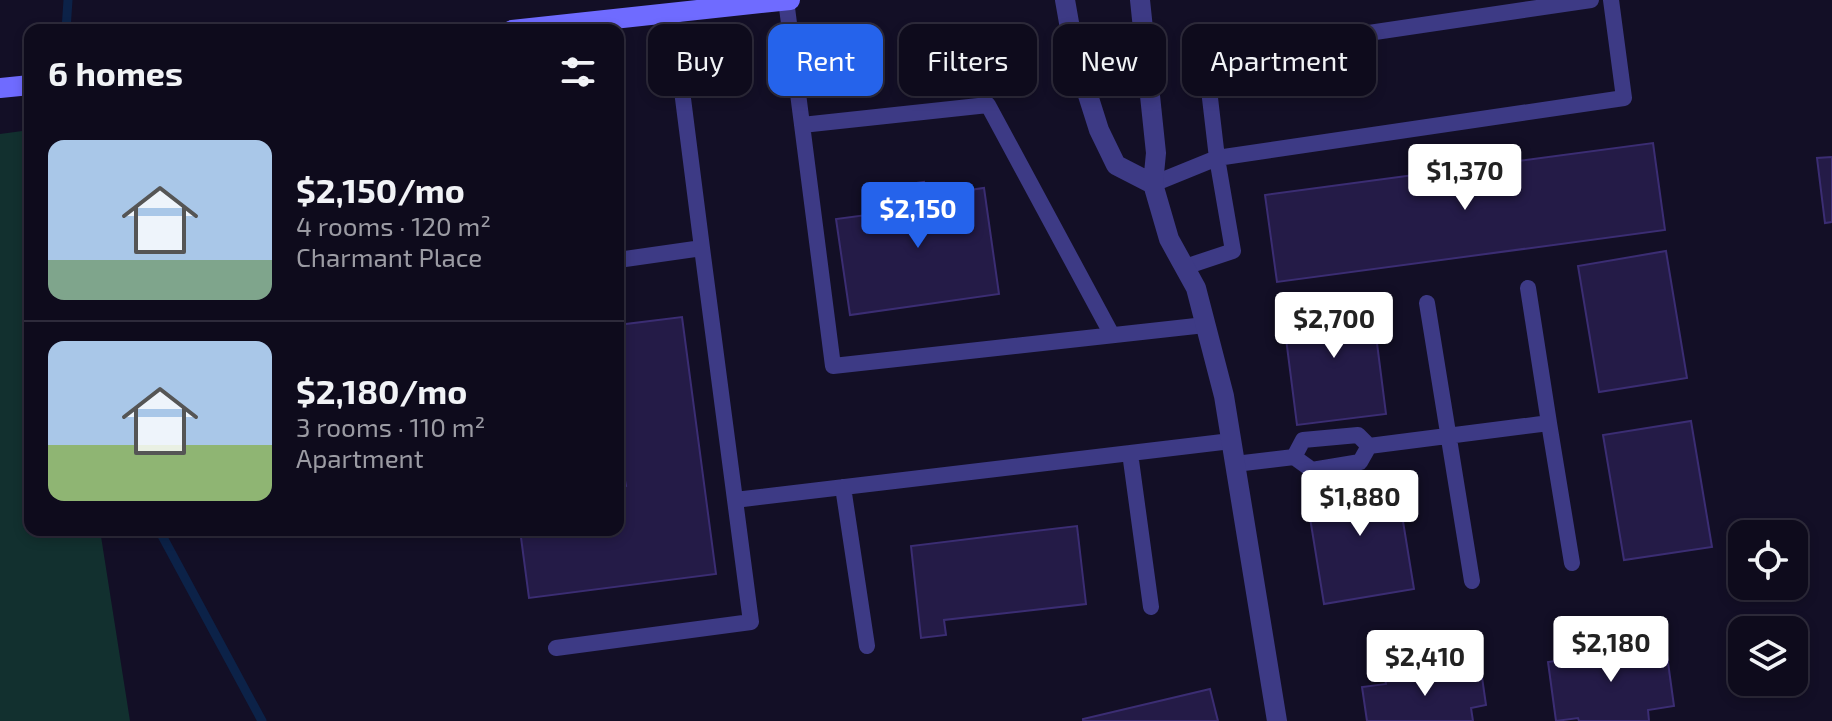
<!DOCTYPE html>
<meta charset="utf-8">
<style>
:root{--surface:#0e0b1c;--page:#171425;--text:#f1f3f6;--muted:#9b9ba3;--line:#2e2b3b;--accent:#2563eb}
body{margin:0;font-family:"Exo 2",sans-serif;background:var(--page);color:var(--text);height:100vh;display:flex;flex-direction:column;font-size:30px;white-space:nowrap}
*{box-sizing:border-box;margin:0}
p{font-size:26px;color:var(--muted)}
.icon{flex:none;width:44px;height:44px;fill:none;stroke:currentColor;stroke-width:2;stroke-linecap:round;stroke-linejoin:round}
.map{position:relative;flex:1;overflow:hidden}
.panel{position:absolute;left:24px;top:24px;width:600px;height:512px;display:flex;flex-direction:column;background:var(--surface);border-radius:16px;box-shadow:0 4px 12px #0003,0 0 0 2px var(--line)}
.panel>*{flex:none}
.banner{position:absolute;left:648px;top:24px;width:760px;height:72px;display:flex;gap:16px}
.tools{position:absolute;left:1728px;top:520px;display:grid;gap:16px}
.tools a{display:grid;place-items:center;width:80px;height:80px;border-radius:16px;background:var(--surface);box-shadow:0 4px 12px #0003,0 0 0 2px var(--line);font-size:40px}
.price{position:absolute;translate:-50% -68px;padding:0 18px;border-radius:8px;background:#fff;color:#222;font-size:26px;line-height:52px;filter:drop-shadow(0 2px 4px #0008)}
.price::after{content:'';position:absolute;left:50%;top:48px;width:24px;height:18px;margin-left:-12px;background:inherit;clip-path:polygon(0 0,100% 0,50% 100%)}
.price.selected{background:var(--accent);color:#fff}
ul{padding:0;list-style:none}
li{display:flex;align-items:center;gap:24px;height:200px;padding:0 24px}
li+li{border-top:2px solid var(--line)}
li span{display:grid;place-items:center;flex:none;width:224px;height:160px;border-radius:16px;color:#555}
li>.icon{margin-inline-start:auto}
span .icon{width:96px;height:96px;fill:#fffc;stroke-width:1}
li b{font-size:34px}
h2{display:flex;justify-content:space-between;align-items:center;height:96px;padding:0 24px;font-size:34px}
.tag{padding:0 28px;border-radius:16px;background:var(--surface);box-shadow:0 4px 12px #0003,0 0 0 2px var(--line);font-size:28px;line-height:72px}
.tag.selected{background:var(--accent);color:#fff}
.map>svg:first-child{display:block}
</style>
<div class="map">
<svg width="1832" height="721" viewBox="0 0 1832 721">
<rect width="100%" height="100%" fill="#130f26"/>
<!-- green -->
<path fill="#12302f" d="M30,130v400h70l30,191h-130v-587z"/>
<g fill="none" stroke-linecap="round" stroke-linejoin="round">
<!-- stream -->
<path stroke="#0c2248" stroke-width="9" d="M66,30l2,-30
M159,530l103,191"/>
</g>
<!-- building -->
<path fill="#241b47" stroke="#3b2d73" stroke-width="2" d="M1653,143l12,87 -388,52 -12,-87z
M1832,157v65l-7,1 -8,-65z
M924,182l2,14 58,-8 15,106 -149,21 -14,-96 31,-4 -2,-15 38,-6 -1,-9z
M1666,251l21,127 -88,14 -21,-126z
M1371,296l15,118 -89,11 -15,-118z
M682,317l34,257 -187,24 -9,-68h98v-43l8,-1 -3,-16h-5v-145z
M1691,421l21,126 -88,13 -21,-125z
M1395,472l19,117 -90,15 -19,-117z
M1077,526l9,78 -142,16 2,15 -25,3 -10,-92z
M1646,642l1,9 19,-3 8,58 -26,4 1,11h-70l-1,-3 -22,3 -8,-59 21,-3 -1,-7z
M1461,668l1,11 20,-2 4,28 -15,3 2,13h-106l-5,-34 24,-3 -1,-5z
M1210,689l8,32h-135v-2z"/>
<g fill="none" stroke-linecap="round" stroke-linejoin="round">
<!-- service -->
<path stroke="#3d3a85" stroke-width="16" d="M786,0l47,366 372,-41
M802,125l186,-20 124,230
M1153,184l64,-26 407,-60 -13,-98
M618,260l84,-12 -30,-236
M1185,267l48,-16 -16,-93 -9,-77 10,-18 22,-11 351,-52
M1528,288l21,135
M1427,303l45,278
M1369,446l180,-23 23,140
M1130,453l21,154
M1294,457l9,-17 55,-5 11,11
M1235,464l59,-7 18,13 48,-8 9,-16
M843,487l24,159
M735,500l496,-59
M556,648l195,-26 -49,-374"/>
<!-- minor -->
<path stroke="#3d3a85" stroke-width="20" d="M1065,0l9,51 25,79 17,35 37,19
M1140,0l16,153 -3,31 16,55 27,49 28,108 53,325"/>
<!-- secondary -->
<path stroke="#6f6bff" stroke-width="20" d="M512,30l278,-30
M0,88l30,-3"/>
</g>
</svg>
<div class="tools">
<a><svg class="icon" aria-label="locate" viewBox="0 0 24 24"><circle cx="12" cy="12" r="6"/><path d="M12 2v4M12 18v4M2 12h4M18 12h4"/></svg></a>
<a><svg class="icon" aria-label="layers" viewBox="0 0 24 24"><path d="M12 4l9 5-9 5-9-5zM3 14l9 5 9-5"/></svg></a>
</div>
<b class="price" style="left:1465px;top:212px">$1,370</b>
<b class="price selected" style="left:918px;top:250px">$2,150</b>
<b class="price" style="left:1334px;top:360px">$2,700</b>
<b class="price" style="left:1360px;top:538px">$1,880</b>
<b class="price" style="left:1611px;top:684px">$2,180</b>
<b class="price" style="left:1425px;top:698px">$2,410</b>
<div class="banner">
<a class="tag">Buy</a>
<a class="tag selected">Rent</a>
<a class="tag">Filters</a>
<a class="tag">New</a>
<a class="tag">Apartment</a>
</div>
<section class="panel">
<h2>6 homes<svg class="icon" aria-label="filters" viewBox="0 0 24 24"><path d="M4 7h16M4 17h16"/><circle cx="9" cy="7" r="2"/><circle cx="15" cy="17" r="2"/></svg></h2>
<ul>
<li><span style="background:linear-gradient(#a9c7e8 75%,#7fa58c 0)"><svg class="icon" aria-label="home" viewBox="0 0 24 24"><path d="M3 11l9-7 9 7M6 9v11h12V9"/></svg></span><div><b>$2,150/mo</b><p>4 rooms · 120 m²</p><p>Charmant Place</p></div></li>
<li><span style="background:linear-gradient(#a9c7e8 65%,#8fb573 0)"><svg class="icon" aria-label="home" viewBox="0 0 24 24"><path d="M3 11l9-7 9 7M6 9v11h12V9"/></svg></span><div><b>$2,180/mo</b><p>3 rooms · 110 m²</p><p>Apartment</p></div></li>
</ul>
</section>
</div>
